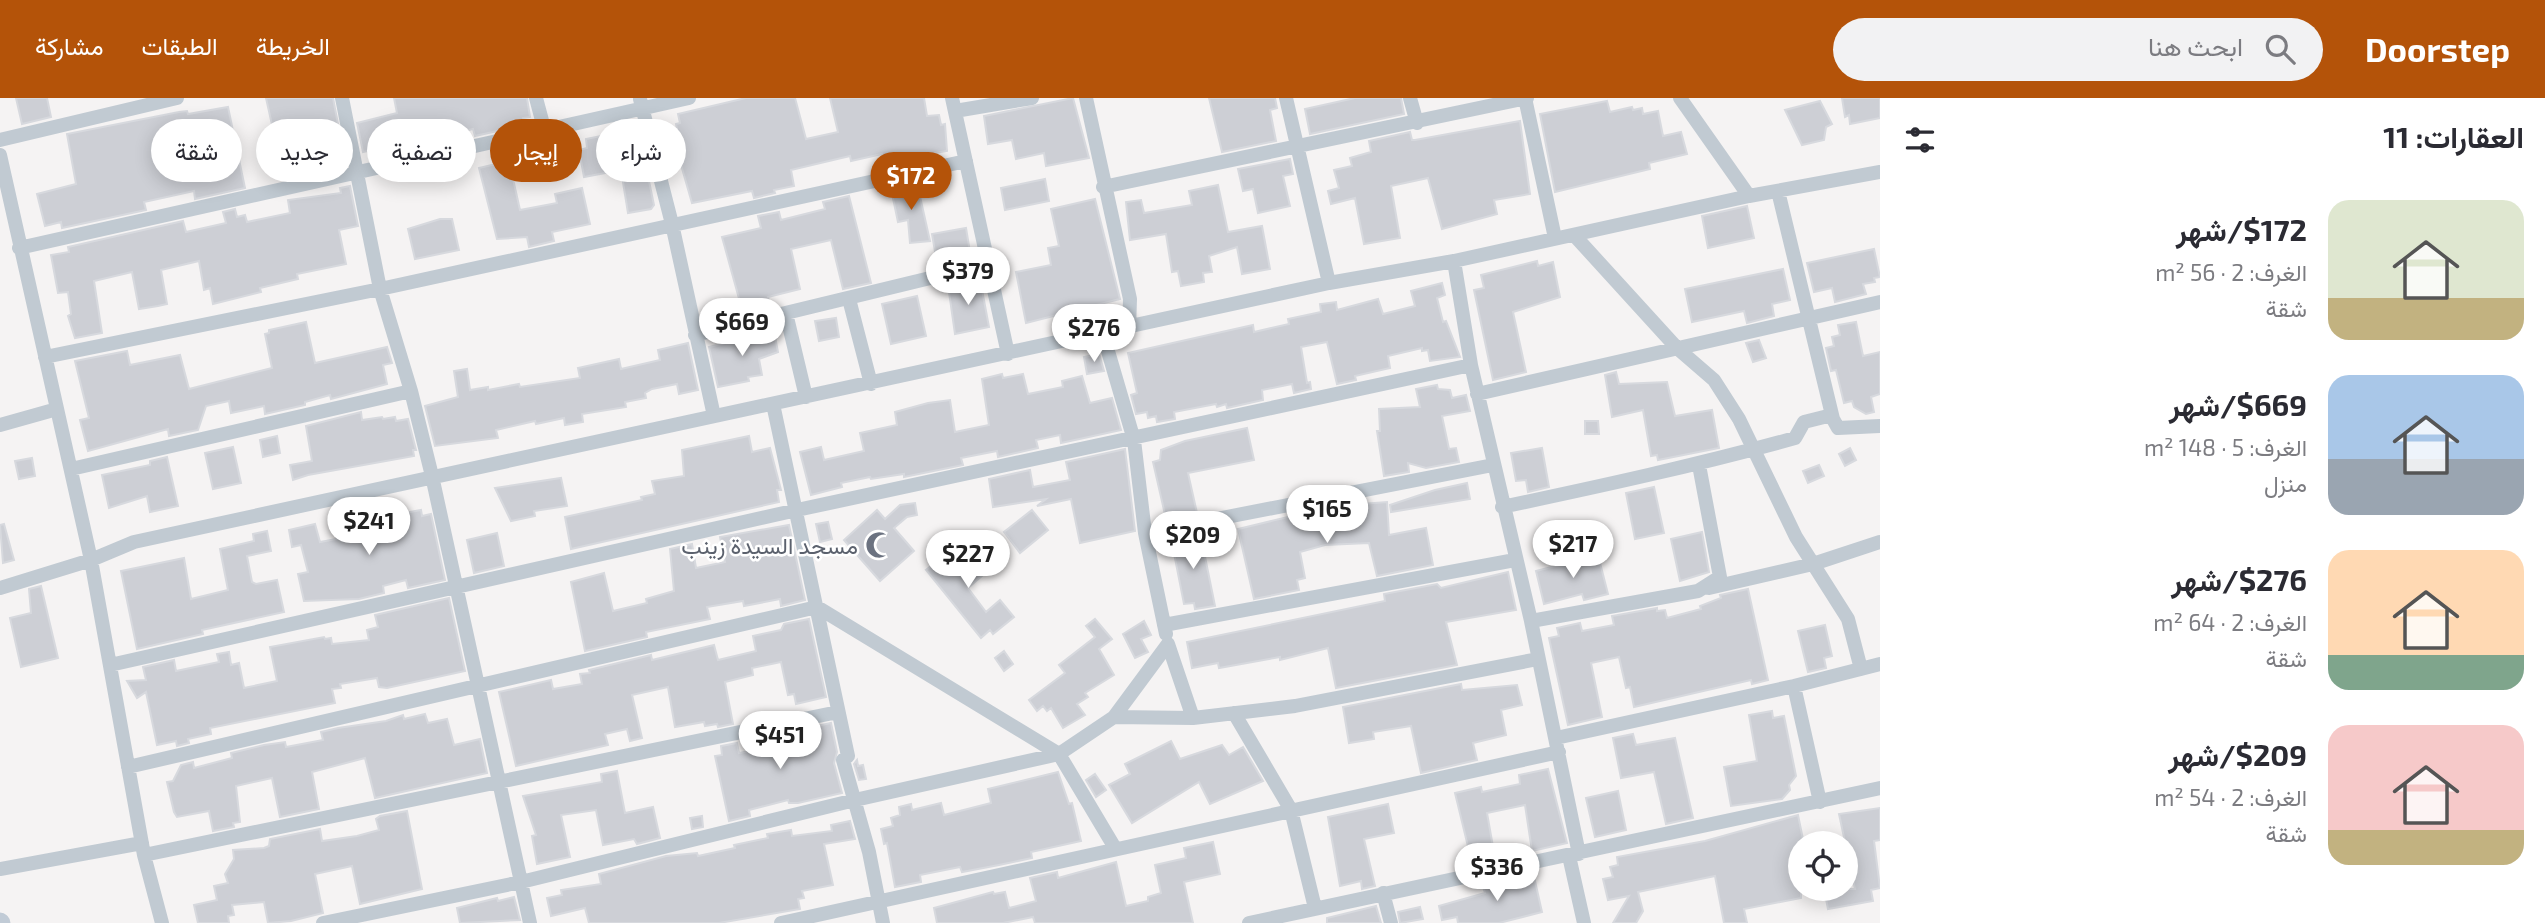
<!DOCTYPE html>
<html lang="ar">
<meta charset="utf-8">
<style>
:root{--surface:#fff;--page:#f2f2f3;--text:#2b2b33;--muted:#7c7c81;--accent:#b45309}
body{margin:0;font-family:"Exo 2",Vazirmatn,sans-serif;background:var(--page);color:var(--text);direction:rtl;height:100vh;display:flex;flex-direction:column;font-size:26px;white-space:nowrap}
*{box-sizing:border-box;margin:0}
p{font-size:23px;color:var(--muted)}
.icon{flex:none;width:38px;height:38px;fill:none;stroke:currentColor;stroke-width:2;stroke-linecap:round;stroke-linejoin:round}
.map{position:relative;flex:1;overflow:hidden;direction:ltr}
.details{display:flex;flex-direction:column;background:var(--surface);width:665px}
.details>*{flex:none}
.top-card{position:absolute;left:21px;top:21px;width:665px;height:63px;direction:rtl;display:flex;gap:14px}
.fabs{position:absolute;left:1788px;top:733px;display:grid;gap:14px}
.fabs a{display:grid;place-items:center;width:70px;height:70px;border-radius:50%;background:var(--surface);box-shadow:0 4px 18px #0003;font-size:35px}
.price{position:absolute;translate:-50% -60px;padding:0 16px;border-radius:24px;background:#fff;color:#222;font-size:23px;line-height:46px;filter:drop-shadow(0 2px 4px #0008)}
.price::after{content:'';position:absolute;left:50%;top:42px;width:21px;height:16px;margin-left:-10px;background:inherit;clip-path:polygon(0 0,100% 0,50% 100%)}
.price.on{background:var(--accent);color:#fff}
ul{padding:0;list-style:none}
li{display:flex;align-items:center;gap:21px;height:175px;padding:0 21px}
li span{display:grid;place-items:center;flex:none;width:196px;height:140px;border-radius:21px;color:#555}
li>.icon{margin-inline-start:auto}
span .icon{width:84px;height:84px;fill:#fffc;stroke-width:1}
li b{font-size:30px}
h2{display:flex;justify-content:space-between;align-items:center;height:84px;padding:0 21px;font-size:30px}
.pill{padding:0 24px;border-radius:32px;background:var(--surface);box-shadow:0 4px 18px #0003;font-size:24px;line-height:63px}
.pill.on{background:var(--accent);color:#fff}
header{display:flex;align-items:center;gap:42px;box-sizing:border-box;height:98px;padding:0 35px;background:var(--accent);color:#fff}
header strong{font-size:33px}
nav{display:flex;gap:38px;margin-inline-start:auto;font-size:24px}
.search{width:490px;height:63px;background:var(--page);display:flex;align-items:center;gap:18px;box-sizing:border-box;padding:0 24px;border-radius:38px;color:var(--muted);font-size:26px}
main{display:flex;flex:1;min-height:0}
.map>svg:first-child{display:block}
</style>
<header>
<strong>Doorstep</strong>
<div class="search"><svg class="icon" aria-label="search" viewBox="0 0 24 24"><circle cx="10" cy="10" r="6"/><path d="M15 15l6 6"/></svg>ابحث هنا</div>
<nav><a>الخريطة</a><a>الطبقات</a><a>مشاركة</a></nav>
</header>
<main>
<section class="details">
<h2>العقارات: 11<svg class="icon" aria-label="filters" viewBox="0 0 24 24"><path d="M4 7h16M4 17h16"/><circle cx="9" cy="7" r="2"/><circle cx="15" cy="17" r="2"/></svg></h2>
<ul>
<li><span style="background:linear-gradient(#dfe7d0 70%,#c2b280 0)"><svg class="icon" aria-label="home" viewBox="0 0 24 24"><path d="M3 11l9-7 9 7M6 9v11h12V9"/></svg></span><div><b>$172/شهر</b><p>الغرف: 2 · 56 m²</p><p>شقة</p></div></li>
<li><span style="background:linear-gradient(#a9c7e8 60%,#9aa5b1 0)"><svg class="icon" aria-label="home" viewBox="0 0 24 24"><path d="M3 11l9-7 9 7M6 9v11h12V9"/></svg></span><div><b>$669/شهر</b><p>الغرف: 5 · 148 m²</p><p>منزل</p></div></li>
<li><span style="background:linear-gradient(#ffd9b3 75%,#7fa58c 0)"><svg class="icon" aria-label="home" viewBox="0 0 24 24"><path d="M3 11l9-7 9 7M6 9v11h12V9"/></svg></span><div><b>$276/شهر</b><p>الغرف: 2 · 64 m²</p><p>شقة</p></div></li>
<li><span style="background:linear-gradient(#f6c9c9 75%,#c2b280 0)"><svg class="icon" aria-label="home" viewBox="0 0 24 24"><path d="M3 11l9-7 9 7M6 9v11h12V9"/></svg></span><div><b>$209/شهر</b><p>الغرف: 2 · 54 m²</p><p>شقة</p></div></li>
</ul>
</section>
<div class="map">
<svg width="1880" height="825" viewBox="0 0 1880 825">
<rect width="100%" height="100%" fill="#f5f3f3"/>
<!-- building -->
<path fill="#cdcfd5" stroke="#d7d9de" stroke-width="2" d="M16,0h31l4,19 -29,7z
M266,0h67l11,57 -19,3 1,5 -16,3 1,3 -28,5z
M394,0h133l3,19 -7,1 1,6 -8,3 -41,9 -2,-7 -49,12 1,6 -55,13 -2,-9 -5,1 -6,-29 40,-10z
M746,0h49l11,41 32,-7 -8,-34h94l3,18 12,-1 2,10 4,-1 2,27 -36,6 1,4 -28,6 -2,-13 -31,7 -1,-5 -59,14 3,16 -20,4 1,3 -21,5 -2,-7 -60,12 -13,-45h-14l-3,-11 10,-2 -3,-14 8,-2 -1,-5 4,-1 -2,-9z
M1073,0l16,60 -43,8 -2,-13 -28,6 -4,-19 -24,4 -4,-28z
M1209,0h66l2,10 -7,2 6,31 -54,11z
M1355,0h46l3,16 -94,20 -5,-25z
M1842,0h38v20l-30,6 -1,-9 -4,2z
M1607,3l3,11 22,-5 1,3 9,-2 1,6 15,-3 5,25 18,-4 6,22 -38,9 1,6 -95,23 -15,-78z
M1820,3l12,23 -6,3 -2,13 -22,5 -17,-35z
M228,9l17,81 -50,11 -1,-8 -50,11 2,8 -84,18 -1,-6 -16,4 -8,-32 39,-10 -9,-50 112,-22 8,-1 1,3z
M1520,23l10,73 -36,6 3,14 -55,15 -14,-51 -37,8 9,52 -36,6 -9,-46 -24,6 -3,-13 11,-3 -5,-18 18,-4 -2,-8 21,-6 -2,-11 41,-9 2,8h3z
M629,26l1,6 8,-2 16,77 -3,4 -23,4 -7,-43 -37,7 -5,-27 8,-2 -1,-9 25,-5 -1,-6z
M1290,61l3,15 -10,2 7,30 -32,7 -5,-24 -10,2 -5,-22z
M509,63l11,49 37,-7 -2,-9 27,-6 8,36 -38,8 2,9 -25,6 -2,-10 -30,2 -18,-71z
M1045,81l4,22 -44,9 -4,-22z
M917,85l13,58 -20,2 -2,-23 -10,2 -7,-33z
M1218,87l10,47 34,-6 8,43 -28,5 -5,-27 -28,9 3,16 -9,1 1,9 -23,4 -3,-15 -6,1 -6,-38 -36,6 -4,-38 15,-2 3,13 48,-8 -3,-14z
M350,88l8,40 -19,4 7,34 -49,10 1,5 -38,9 1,4 -48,12 -3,-16 -6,2 -5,-29 -38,9 6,34 -9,2 -19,3 -7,-37 -38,9 8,52 -27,5 -7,-22 3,-2 -3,-22 -10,1 -7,-38 18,-3 -1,-5 115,-26 3,11 40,-9 -3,-11 12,-3 2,8 8,-2 2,7 43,-9 -2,-13 53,-7 -1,-5z
M849,98l22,87 -28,6 -12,-49 -40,9 9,40 -32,8 1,5 -11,2 1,5 -16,4 -21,-76 39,-9 -3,-12 21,-4 2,8 44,-11 -2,-7z
M1095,101l25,100 -94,24 -10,-51 35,-7 -3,-17 11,-2 -8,-37z
M1747,108l7,32 -46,10 -6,-32z
M440,121h12l7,31 -44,9 -7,-30z
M966,130l5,30 -34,5 -5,-29z
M1874,151l6,28 -6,1 1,4 -12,2 3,10 -31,8 -3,-14 -18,4 -7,-29z
M1537,163l1,5 15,-4 7,35 -47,15 13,60 -33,8 -19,-90 10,-2 -3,-13z
M1783,171l7,31 -18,4 2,12 -27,7 -3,-12 -52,11 -7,-33z
M980,181l9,48 -34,7 -7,-49z
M1442,185l3,12 -8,3 6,24 3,-1 14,36 -30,4 -2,-11 -6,1v-3l-34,8 2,12 -35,8 1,4 -19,4 -10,-42 -26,5 6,36 3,-1 1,7 -17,4 -2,-9 -30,6 1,10 -36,8 -1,-4 -9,3 -1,-3 -42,8 1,7 -18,3 -1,-6 -8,2 -1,-6 -11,2 -5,-19 6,-2 -9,-40 125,-28 1,7 35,-8 -1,-5 33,-7 -1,-8 16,-2 1,8 41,-11 5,15 32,-8 -4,-15z
M917,198l9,40 -35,8 -9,-40z
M836,220l3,19 -20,4 -4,-20z
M306,224l9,41 72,-16 5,16 -9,2 4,19 -56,15 -1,-4 -25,7v3l-40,9 -1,-8 -33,7 -2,-12 -23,5 -8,24 -29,6 -1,-7 -80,22 -8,-31 9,-2 -14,-57 52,-10 3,14 50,-10 9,34 83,-21 -7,-34 4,-1v-3z
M1856,224l7,34 17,-4v42l-9,3 3,15 -8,2 -12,-7 -2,-6 -8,2 -8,-33 -5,1 -5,-23 8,-2 -2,-9 8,-2 -2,-10z
M774,233l4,21 -19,7 3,16 -14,2 1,4 -31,6 -9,-40z
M1759,242l7,18 -13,4 -7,-19z
M688,245l10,47 -19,4 -2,-10 -25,5 -7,4 1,5 -21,4 1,5 -44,7 1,8 -18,3 -1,-7 -28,6 -1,-3 -39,9 2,8 -63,8 -10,-40 33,-9 -4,-26 13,-2 3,21 18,-3v3l31,-6 1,3 60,-9 -2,-10 41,-9 2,10 39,-9 -2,-10z
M1099,256l5,17 -17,3 -3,-17z
M1616,274l3,12 48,-2 8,34 37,-6 7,38 -61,12 -1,-5 -6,1 -8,-46 -31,7 -7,-42z
M1002,276l1,4 20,-4 5,20 35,-7 -1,-6 20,-5 8,27 22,-5 9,32 -60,13 -1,-8 -24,5 2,8 -40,9 -1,-6 -36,7 2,7 -59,12v-3l-33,5 -1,-2 -29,6 1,4 -31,8 -11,-43 21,-5 3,13 40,-9 -4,-18 37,-8 -2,-13 33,-9 22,-3 5,32 34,-7 -7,-46z
M1437,287l1,4 12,1 2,8 14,-3 4,16 -28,5 7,33 7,-1 3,14 -33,6 -18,-5 1,9 -25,4 -7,-45h3l-1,-22 41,-2 -4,-18z
M361,314l1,8 20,-3 1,2 12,-2 1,4 12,-2 8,31h-3l1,6 -106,19 -15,5 -3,-15 22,-4 -6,-35z
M1585,323h13l1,13h-14z
M1247,330l7,32 -66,13 9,40 -31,6 -13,-57 7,-2 1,-10 24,-9z
M277,338l3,17 -17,4 -3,-17z
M749,338l3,16 18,-4 11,42h-4l2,12 -208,47 -6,-32 77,-17 -1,-3 14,-3 -3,-13 32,-5 -2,-26z
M233,349l8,36 -28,6 -8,-36z
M1542,350l7,39 -21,5 -2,-12 -10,1 -5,-28z
M1850,350l6,12 -11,6 -6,-12z
M1125,351l10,82 -55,12 -9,-44 -34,7 9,-7 -53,8 -4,-28 41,-9 3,17 37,-7 -4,-18z
M167,359l11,49 -28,6 -3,-16 -38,12 -7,-33 48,-10v-4z
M32,360l3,18 -16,3 -4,-18z
M1819,367l5,11 -16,7 -5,-12z
M561,380l6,28 -33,5 1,5 -24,5 -16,-33z
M1467,385l3,16 -79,13 -1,-7 45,-15z
M1654,389l10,46 -29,6 -9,-46z
M1387,404l2,33 37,-7 7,37 -56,11 -8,-33 -44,2 -25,7 5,26 -8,2 2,10 -45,9 -16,-70 96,-23z
M915,405l2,12 -10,2 -13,11 20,23 -34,30 -36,-41 33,-30 8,9 15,-14z
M421,412l1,6 9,-2 14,66 -37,8 -2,-8 -23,6 1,7 -25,6 -55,2 -6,-27 10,-2 -7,-27 -9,2 -3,-17 26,-6 5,18 27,-5 -4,-17 17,-3 1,4z
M1032,412l16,20 -28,23 -16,-21z
M828,424l4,17 -12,3 -4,-18z
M4,426l10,36 -11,3 -3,-38z
M789,427l16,75 -24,6 -1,-7 -36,7 -1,-5 -36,6 3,12 -64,13 1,5 -62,14 -14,-69 33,-9 9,38 34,-8 -1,-4 28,-8 -4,-42 22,-5 4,24 29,-6 -5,-25z
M267,433l4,20 -24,5 5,26 4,2 21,-4 7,32 -82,18 1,4 -66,15 -16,-78 63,-13 7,41 37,-9 -8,-41 34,-8 -1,-7z
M1200,434l15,74 -20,3 -1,-6 -10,1 -13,-66z
M1702,434l7,40 -29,9 -9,-42z
M497,435l7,33 -30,7 -7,-33z
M955,449l6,8 9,-8 19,23 -21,18 18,24 14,-12 14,17 -21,17 -3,-4 -9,8 -55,-68z
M1598,457l10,39 -24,6 -2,-6 -38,10 -8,-33z
M1508,474l8,38 -70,12 11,43 -121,23 -8,-40 -48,12v-3l-61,11 -1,-5 -26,5 -5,-26 198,-41 -1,-7 53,-10 4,4z
M41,488l17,72 -37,9 -11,-49 21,-5 -2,-24z
M1748,491l20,91 -16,4 -1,-4 -117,27 -4,-20 -4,1 -7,-31 -28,6 11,54 -34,8 -19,-87 10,-2 -2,-8 23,-5 2,8 32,-6 -2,-9 45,-8v3l8,-1 2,8 34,-9 -1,-3 21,-8 -1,-3z
M449,500l16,73 -78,17 -8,-1 -2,-9 -37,6 1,4 -9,1 3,14 -125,25 1,6 -23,5 1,4 -12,3 -1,-5 -19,4 -11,-53 -9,6 -10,-17 19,-1 -3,-13 31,-7 2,11 43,-9 -2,-8 12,-2 2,13 8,-2 5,25 33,-7 -7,-34 54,-10 1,2 6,-1 1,6 37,-4 -2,-10 11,-3 -3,-12z
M809,521l17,78 -30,7 -2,-10 -6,1 -7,-33 -29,6 1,7 -28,7 8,42 -15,3 -1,-3 -12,2 -1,-4 -29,5 -7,-40 -36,8 10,43 -12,3 -3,-12 -22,5 3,11 -92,21 -17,-74 52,-12 2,9 29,-5 -2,-10 10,-1 -1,-3 62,-15 1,5 62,-15 4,15 38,-9 -3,-15 28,-6 3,-6z
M1095,521l17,20 -13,10 15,26 -29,18 3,4 -11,7 8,11 -22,13 -12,-20 -4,3 -4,-5 -6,5 -8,-11 36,-27 -6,-8 36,-28 -9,-11z
M1144,523l7,14 -10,4 7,13 -13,6 -12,-24z
M1825,527l7,31 -8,2 2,10 -18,4 -10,-41z
M1004,553l9,13 -9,7 -9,-13z
M1461,586l1,6 55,-5 5,20 -21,5 5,25 -33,8 4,17 -56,13 -10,-47 -38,6 1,7 -25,4 -6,-36z
M1772,613l1,7 11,-2 12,60 -7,9 1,5 -8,9 -51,7 -7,-39 33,-6 -8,-46z
M425,616l3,9 19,-4 7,26 26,-6 7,34 -112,25 -10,-40 -53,14 7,37 -39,8 -8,-39 -36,8 4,36 -7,1 1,4 -21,4 -4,-20 -32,6 -3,-5 -7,-30 6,-1 8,-16 12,-3 1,6 38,-10 -1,-5 33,-8 21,-3 1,5 37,-7 -2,-8 17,-4 48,-7 17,-6 1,4z
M831,625l6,29 -3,11 8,30 -44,10h-9l-1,-3 -39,10 1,6 -21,5 -14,-65 7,-1 -1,-9 16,-3 2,10 37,-7 -2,-11z
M1633,636l3,11 39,-7 18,80 -27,6 -12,-52 -33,6 -8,-40z
M1171,643l9,18 42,-14 7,10 14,-8 20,34 -53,23 -11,-22 -67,41 -23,-38 21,-11 -5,-10z
M857,662l1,6 5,-1 3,14 -7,1 -5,-16z
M1548,671l19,74 -35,8 -7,-46 -38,8 8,45 -23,5 -17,-70 26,-6 1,5 38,-8 -1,-9z
M617,673l8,42 28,-6 7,31 -23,6 -3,-5 -31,6 -7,-35 -35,5 9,42 -33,7 -5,-28 4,-1 -13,-39 79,-14 -1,-8z
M1058,674l11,32 3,-1 9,38 -50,11 1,6 -33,7 -37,7 -2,-5 -40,8 1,7 -26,5 -8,-44 -3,1 -3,-15 12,-3 -2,-8 9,-3 -1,-8 12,-3 1,6 29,-7 3,12 47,-12 -3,-14z
M1095,676l11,16 -10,7 -10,-17z
M1618,693l8,39 -31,7 -9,-39z
M1388,706l6,29 -30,6 11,47 -13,3 -1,-8 -21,5 -12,-69z
M1880,710v32l-6,1 6,47 -9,2 2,11 -45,8 -4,-20h31l-16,-75z
M407,713l15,78 -62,15 -8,-38 -37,8 8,39 -32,8 -23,2 -4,-21 -32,3 2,10 -6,1 1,7h-31l-4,-18 23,-5 -3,-14 14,-3 -3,-9 9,-15 -1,-9 31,-2 5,-2 1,-7 50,-10 2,12 35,-5 22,-6 -3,-11 4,-3z
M1798,717l6,29h-3v54l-57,11 3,14h-23l-9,-47 -77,16 5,19 -7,12h-23l16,-27 -21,4 -5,-21 10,-2 -3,-10 8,-2 -1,-8 88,-16z
M702,718l1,11 -11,2 -2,-11z
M850,723l5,18 -31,5 9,41 -31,6 2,7 -6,1 2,10 -81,14h-130l-4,-15 -34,8 -4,-18 15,-3 -1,-5 40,-6 -2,-10 67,-18 31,-3 1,3 37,-8 -1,-3 34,-7 -1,-4 24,-4 1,6 40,-5 -1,-6z
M1213,744l7,32 -36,8 9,41h-158l-2,-6 -30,6h-66l-3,-15 59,-16 1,2 11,-2 4,16 27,-7 -6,-23 27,-6 1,6 58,-16 10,44 22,-5v-4l13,-4 -6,-28 31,-7 -2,-10z
M1533,774l9,40 -43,11h-41l-1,-6 -15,3 -3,-14 46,-13 -2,-6z
M514,799l6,23 -60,3 -3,-15 40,-10 1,3z
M1376,808l5,17h-54v-5z
M1420,809l3,12 -23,4 -2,-11z"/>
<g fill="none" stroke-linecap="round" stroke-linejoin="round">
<!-- street -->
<path stroke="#c1cad2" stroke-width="14" d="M342,0l38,191 31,102 21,85 98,447
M536,0l8,30
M952,0l56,256
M1086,0l44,201 -1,30
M1286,0l43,185
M1410,0l7,25
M1525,0l30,140
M1680,0l69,98
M640,1l32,125 42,192
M955,13l77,-13
M0,42l177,-42
M0,57l91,405 53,295 18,68
M1103,89l424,-89
M1778,93l55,228 5,9 42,-2
M1574,137l103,113 37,32 25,39 57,118 52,82 13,50
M19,150l670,-150
M849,201l22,85
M786,215l20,84
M1103,236l31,106 11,93 21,101
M695,237l293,-71
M45,259l335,-68 586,-128
M1471,267l60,256 48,233
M1477,296l403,-92
M773,306l75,352 -5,4 26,92 14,71
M0,327l57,-16
M71,371l340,-78
M1502,409c99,-21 196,-42 293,-69l9,-16 28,-7
M1145,435l348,-68
M0,490l91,-28 43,-18 1195,-259 125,-22 295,-65 131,-24
M1709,490l104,-24 67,-22
M1531,523l167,-30 22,-14 -21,-112
M1164,527l351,-65
M110,567l687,-155 674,-145 -17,-104
M1794,588l26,116
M1234,615l57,97 24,98
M1114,619l79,1
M1556,640l238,-52 86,-22
M128,669l689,-160 242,147 56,94
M144,757l694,-143
M1569,758l15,67
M0,771l142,-26
M1383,795l8,30
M323,825l198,-41 334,-82 204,-46 55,-37 54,-73 25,74 102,-12 243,-47
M781,825l778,-171
M1249,825l631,-135"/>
<!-- secondary -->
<path stroke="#c1cbd6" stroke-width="19" d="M0,824l1,1"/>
</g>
<!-- icons -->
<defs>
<symbol id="mosque-bare" viewBox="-9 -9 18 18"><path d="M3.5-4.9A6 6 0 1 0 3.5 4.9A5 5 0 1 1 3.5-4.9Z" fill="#6b7280" stroke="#fff" stroke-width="2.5" paint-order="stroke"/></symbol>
</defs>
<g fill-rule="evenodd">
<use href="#mosque-bare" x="860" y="428" width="38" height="38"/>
</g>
<g text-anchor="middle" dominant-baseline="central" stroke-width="5" stroke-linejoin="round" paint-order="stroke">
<!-- worship labels -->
<g font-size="23" fill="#5b616d" stroke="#fff" text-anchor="end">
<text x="858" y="447">مسجد السيدة زينب</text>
</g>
</g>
</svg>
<div class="fabs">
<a><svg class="icon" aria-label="locate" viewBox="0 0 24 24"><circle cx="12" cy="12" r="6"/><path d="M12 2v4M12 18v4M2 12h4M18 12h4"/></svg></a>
</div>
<b class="price on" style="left:911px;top:114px">$172</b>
<b class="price" style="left:968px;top:209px">$379</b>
<b class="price" style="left:742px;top:260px">$669</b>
<b class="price" style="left:1094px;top:266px">$276</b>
<b class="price" style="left:1327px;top:447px">$165</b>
<b class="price" style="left:369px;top:459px">$241</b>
<b class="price" style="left:1193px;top:473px">$209</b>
<b class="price" style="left:1573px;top:482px">$217</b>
<b class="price" style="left:968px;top:492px">$227</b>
<b class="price" style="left:780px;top:673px">$451</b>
<b class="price" style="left:1497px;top:805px">$336</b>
<div class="top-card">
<a class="pill">شراء</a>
<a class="pill on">إيجار</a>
<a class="pill">تصفية</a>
<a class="pill">جديد</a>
<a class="pill">شقة</a>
</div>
</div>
</main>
